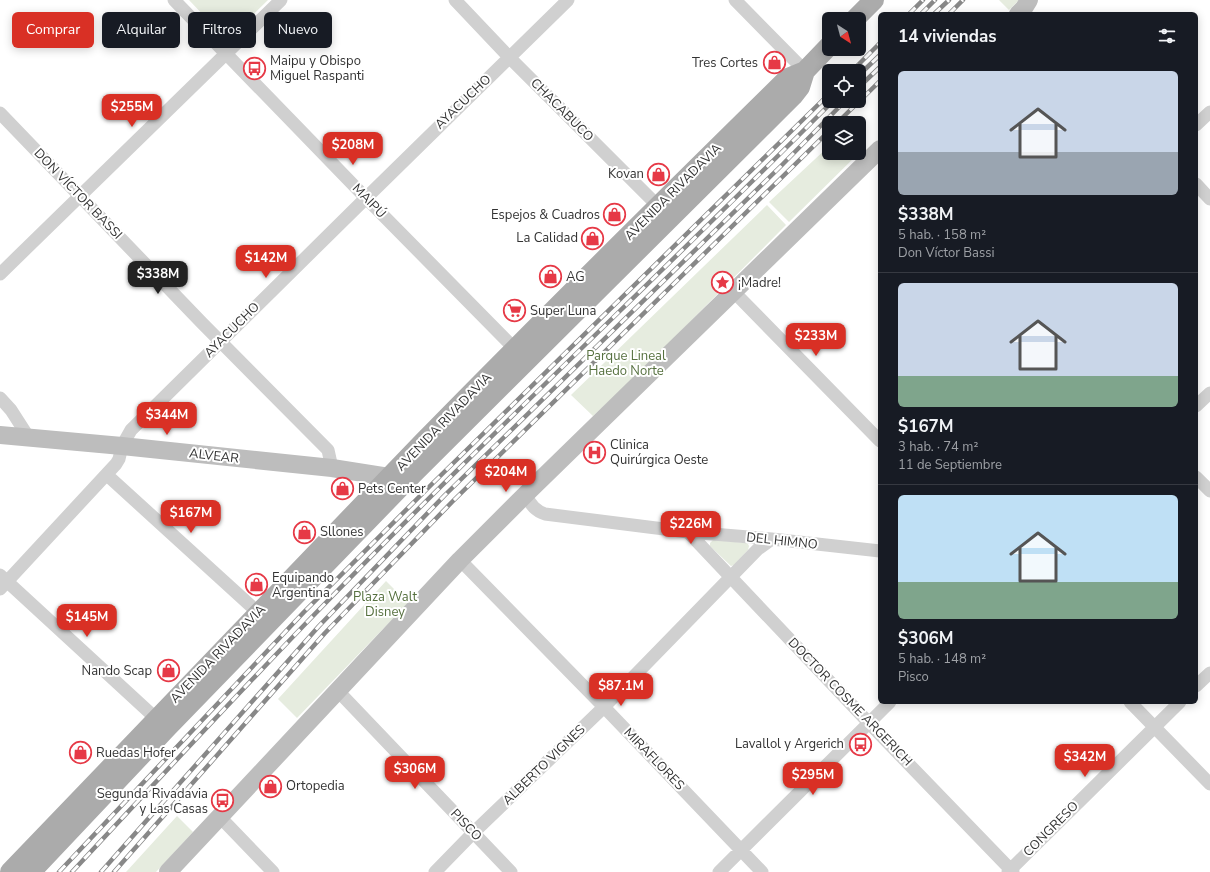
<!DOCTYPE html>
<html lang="es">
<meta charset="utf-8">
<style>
:root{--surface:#171b24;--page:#242831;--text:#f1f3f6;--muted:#9ea1a6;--line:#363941;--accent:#d93025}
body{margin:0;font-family:"Nunito Sans",sans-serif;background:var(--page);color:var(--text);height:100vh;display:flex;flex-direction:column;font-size:15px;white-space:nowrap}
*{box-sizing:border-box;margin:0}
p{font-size:13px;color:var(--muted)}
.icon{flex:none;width:22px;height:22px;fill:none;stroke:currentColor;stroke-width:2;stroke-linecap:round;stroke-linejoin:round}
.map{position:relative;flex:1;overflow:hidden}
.details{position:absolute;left:878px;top:12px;width:320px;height:692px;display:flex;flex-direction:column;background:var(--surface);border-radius:6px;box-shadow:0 2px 10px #0003}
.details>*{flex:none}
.top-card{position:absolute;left:12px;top:12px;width:380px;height:36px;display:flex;gap:8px}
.needle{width:26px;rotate:144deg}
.fabs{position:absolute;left:822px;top:12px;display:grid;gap:8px}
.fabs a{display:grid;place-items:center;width:44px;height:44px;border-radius:6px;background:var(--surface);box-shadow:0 2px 10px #0003;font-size:20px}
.price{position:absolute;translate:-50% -34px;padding:0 9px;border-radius:8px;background:var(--accent);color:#fff;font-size:13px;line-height:26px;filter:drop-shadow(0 1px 2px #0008)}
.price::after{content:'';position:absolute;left:50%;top:24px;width:12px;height:9px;margin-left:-6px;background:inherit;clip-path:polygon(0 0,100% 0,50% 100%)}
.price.selected{background:#222;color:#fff}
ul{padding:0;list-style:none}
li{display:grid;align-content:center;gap:8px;height:212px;padding:0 20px}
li+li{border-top:1px solid var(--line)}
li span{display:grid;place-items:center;height:124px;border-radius:6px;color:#555}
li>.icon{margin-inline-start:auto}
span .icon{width:72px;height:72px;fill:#fffc;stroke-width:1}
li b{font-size:17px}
h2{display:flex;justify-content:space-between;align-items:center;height:48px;padding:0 20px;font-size:17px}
.pill{padding:0 14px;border-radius:6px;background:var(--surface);box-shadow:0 2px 10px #0003;font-size:14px;line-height:36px}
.pill.selected{background:var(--accent);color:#fff}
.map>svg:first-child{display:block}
</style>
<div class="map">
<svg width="1210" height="872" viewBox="0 0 1210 872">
<rect width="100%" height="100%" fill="#fff"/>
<!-- green -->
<path fill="#e6ecdf" d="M189,0h79l-41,40z
M999,0h20l-10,10z
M829,146v7h30l-70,69 -20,-20z
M767,205l19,20 -149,150 -44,41 -22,-21z
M713,540l33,3 2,1 1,2 -1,4 -14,15 -3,1 -21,-20v-3z
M386,581l22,22 -111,115 -19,-19z
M177,816l16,16 -37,40h-30z"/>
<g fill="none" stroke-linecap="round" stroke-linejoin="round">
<!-- street -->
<path stroke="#d0d0d0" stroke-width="13" d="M174,0l192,198 149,151
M455,0l54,57 154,154
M735,0l70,71
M0,113l202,210 126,127 4,18
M1196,125l14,-13
M1196,184l14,15
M0,274l281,-274
M733,291l147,150
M0,398l11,12 18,28
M1196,406l14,-13
M107,475l156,142
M1196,477l14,14
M525,495c6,9 9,15 20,19l143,18 84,7 108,12
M688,532l181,191 144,149
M460,560l144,147 158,165
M0,575l162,149
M0,589l116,-125 3,-5 3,-13 9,-16 235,-232 202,-198
M1196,686l14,-13
M338,691l173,181
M1130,702l80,82
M220,817l53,55
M435,872l38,-39 131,-126 154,-158 14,-10
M719,872l171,-170
M1008,872l172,-170"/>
<!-- secondary -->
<path stroke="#bdbdbd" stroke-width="18" d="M1018,14l6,-6 5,-8
M0,435l122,11 210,22 57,9 9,8
M168,872l292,-312 70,-70 350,-341"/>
<!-- primary -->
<path stroke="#ababab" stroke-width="20" d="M855,19l19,-19
M10,872c137,-144 275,-288 414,-431 120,-123 242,-243 364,-363l17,-7 24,-25
M31,872l136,-144 247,-255 379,-377 7,-9 5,-16"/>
<defs>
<path id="rail" d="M909,14l14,-14
M921,14l14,-14
M934,14l15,-14
M949,14l14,-14
M852,71l28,-28
M859,75l21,-20
M859,87l21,-20
M837,123l43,-42
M59,872l245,-260 129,-129 396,-389
M72,872c79,-85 158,-170 239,-254 170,-176 349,-343 522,-517
M101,872l218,-246 126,-131 336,-329 64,-65
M114,872l211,-239 127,-131 377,-371"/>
</defs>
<!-- rail casing -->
<use href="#rail" stroke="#888" stroke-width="4.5"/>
<!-- rail -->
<use href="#rail" stroke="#fff" stroke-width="3" stroke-dasharray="9" stroke-linecap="butt"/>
</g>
<!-- icons -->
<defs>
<symbol id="shop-ring" viewBox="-11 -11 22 22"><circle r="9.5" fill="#fff" stroke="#e63946" stroke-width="1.5"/><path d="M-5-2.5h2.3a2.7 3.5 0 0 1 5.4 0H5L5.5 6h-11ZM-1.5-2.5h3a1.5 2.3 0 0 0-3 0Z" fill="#e63946"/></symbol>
<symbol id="bus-ring" viewBox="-11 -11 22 22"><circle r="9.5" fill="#fff" stroke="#e63946" stroke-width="1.5"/><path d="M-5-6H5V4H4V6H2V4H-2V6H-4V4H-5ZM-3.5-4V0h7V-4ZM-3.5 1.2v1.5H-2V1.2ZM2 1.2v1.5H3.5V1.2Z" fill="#e63946"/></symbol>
<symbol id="sight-ring" viewBox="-11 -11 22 22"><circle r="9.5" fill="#fff" stroke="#e63946" stroke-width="1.5"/><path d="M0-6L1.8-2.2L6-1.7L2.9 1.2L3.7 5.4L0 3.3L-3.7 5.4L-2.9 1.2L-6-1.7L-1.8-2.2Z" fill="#e63946"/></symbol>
<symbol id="supermarket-ring" viewBox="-11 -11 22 22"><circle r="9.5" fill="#fff" stroke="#e63946" stroke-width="1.5"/><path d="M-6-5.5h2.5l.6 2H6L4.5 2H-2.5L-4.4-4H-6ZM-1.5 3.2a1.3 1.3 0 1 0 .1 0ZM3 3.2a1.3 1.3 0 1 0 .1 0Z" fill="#e63946"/></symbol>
<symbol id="hospital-ring" viewBox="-11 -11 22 22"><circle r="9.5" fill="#fff" stroke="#e63946" stroke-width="1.5"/><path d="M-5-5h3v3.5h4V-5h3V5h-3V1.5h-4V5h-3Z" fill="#e63946"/></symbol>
</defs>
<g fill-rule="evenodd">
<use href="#shop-ring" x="762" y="50" width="25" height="25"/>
<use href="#bus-ring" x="242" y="56" width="25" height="25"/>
<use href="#shop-ring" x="646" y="162" width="25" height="25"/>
<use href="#shop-ring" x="602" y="202" width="25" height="25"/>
<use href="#shop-ring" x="580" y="226" width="25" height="25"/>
<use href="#shop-ring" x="538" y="264" width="25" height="25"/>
<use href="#sight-ring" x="710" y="270" width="25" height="25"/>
<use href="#supermarket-ring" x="502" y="298" width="25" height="25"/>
<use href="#hospital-ring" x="582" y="440" width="25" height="25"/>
<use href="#shop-ring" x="330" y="476" width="25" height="25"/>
<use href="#shop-ring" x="292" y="520" width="25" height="25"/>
<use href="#shop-ring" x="244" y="572" width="25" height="25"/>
<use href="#shop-ring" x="156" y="658" width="25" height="25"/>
<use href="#bus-ring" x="848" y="732" width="25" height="25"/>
<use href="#shop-ring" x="68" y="740" width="25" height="25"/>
<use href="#shop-ring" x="258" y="774" width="25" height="25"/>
<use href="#bus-ring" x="210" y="788" width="25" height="25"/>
</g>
<g text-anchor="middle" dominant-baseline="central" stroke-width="4" stroke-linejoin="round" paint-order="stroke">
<!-- poi labels -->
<g font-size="13" fill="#333" stroke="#fff" text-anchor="start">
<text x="270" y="61">Maipu y Obispo<tspan x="270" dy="15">Miguel Raspanti</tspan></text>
<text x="758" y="63" text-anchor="end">Tres Cortes</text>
<text x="644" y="174" text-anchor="end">Kovan</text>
<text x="600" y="215" text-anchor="end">Espejos &amp; Cuadros</text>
<text x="578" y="238" text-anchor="end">La Calidad</text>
<text x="566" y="277">AG</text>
<text x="738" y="283">¡Madre!</text>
<text x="530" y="311">Super Luna</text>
<text x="610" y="445">Clinica<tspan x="610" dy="15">Quirúrgica Oeste</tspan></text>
<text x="358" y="489">Pets Center</text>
<text x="320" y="532">Sllones</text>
<text x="272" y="578">Equipando<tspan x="272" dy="15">Argentina</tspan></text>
<text x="152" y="671" text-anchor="end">Nando Scap</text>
<text x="844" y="744" text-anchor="end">Lavallol y Argerich</text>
<text x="96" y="753">Ruedas Hofer</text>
<text x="286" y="786">Ortopedia</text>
<text x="208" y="794" text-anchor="end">Segunda Rivadavia<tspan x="208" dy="15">y Las Casas</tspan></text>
</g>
<!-- street labels -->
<g font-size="13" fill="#333" stroke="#fff">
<text transform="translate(463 102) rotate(-44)">AYACUCHO</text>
<text transform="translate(562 110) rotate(45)">CHACABUCO</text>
<text transform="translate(673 192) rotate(-45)">AVENIDA RIVADAVIA</text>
<text transform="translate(78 194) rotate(46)">DON VÍCTOR BASSI</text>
<text transform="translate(369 201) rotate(46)">MAIPÚ</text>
<text transform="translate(232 330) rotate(-45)">AYACUCHO</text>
<text transform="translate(444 422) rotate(-46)">AVENIDA RIVADAVIA</text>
<text transform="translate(214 456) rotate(6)">ALVEAR</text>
<text transform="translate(782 541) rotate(6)">DEL HIMNO</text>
<text transform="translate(218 654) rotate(-46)">AVENIDA RIVADAVIA</text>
<text transform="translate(850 702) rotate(46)">DOCTOR COSME ARGERICH</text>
<text transform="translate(654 759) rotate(46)">MIRAFLORES</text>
<text transform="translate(544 765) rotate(-44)">ALBERTO VIGNES</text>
<text transform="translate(466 825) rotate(46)">PISCO</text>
<text transform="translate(1051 829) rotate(-45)">CONGRESO</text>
</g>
<!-- park labels -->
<g font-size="13" fill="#56703f" stroke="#fff">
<text x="626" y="356">Parque Lineal<tspan x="626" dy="15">Haedo Norte</tspan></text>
<text x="385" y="597">Plaza Walt<tspan x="385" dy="15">Disney</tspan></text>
</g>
</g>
</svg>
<div class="fabs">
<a><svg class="needle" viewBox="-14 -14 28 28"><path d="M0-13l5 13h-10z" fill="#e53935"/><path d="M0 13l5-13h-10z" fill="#9ea1a6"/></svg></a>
<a><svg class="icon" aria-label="locate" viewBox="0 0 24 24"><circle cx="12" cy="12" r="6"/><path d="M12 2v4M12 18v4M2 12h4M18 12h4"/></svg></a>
<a><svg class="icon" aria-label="layers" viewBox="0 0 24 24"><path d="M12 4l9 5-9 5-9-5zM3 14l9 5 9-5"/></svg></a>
</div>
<b class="price" style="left:132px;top:128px">$255M</b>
<b class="price" style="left:353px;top:166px">$208M</b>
<b class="price" style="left:266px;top:279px">$142M</b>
<b class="price selected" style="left:158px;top:295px">$338M</b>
<b class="price" style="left:816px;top:357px">$233M</b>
<b class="price" style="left:167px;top:436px">$344M</b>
<b class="price" style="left:506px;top:493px">$204M</b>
<b class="price" style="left:191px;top:534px">$167M</b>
<b class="price" style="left:691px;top:545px">$226M</b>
<b class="price" style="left:87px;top:638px">$145M</b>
<b class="price" style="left:621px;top:707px">$87.1M</b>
<b class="price" style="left:1085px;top:778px">$342M</b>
<b class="price" style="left:415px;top:790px">$306M</b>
<b class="price" style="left:813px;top:796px">$295M</b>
<div class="top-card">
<a class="pill selected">Comprar</a>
<a class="pill">Alquilar</a>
<a class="pill">Filtros</a>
<a class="pill">Nuevo</a>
</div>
<section class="details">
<h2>14 viviendas<svg class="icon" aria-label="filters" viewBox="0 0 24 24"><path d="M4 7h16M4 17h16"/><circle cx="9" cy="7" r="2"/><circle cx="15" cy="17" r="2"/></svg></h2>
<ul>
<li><span style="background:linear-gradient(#c9d6e8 65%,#9aa5b1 0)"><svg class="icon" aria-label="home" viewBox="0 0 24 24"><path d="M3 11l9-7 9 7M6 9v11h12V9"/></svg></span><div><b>$338M</b><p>5 hab. · 158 m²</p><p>Don Víctor Bassi</p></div></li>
<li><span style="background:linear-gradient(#c9d6e8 75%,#7fa58c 0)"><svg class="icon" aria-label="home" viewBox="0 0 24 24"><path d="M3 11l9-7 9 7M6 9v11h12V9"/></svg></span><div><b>$167M</b><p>3 hab. · 74 m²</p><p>11 de Septiembre</p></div></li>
<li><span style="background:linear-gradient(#bfe0f5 70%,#7fa58c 0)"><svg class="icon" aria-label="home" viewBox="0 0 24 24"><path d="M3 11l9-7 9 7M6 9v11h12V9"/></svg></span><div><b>$306M</b><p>5 hab. · 148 m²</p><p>Pisco</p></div></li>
</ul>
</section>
</div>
